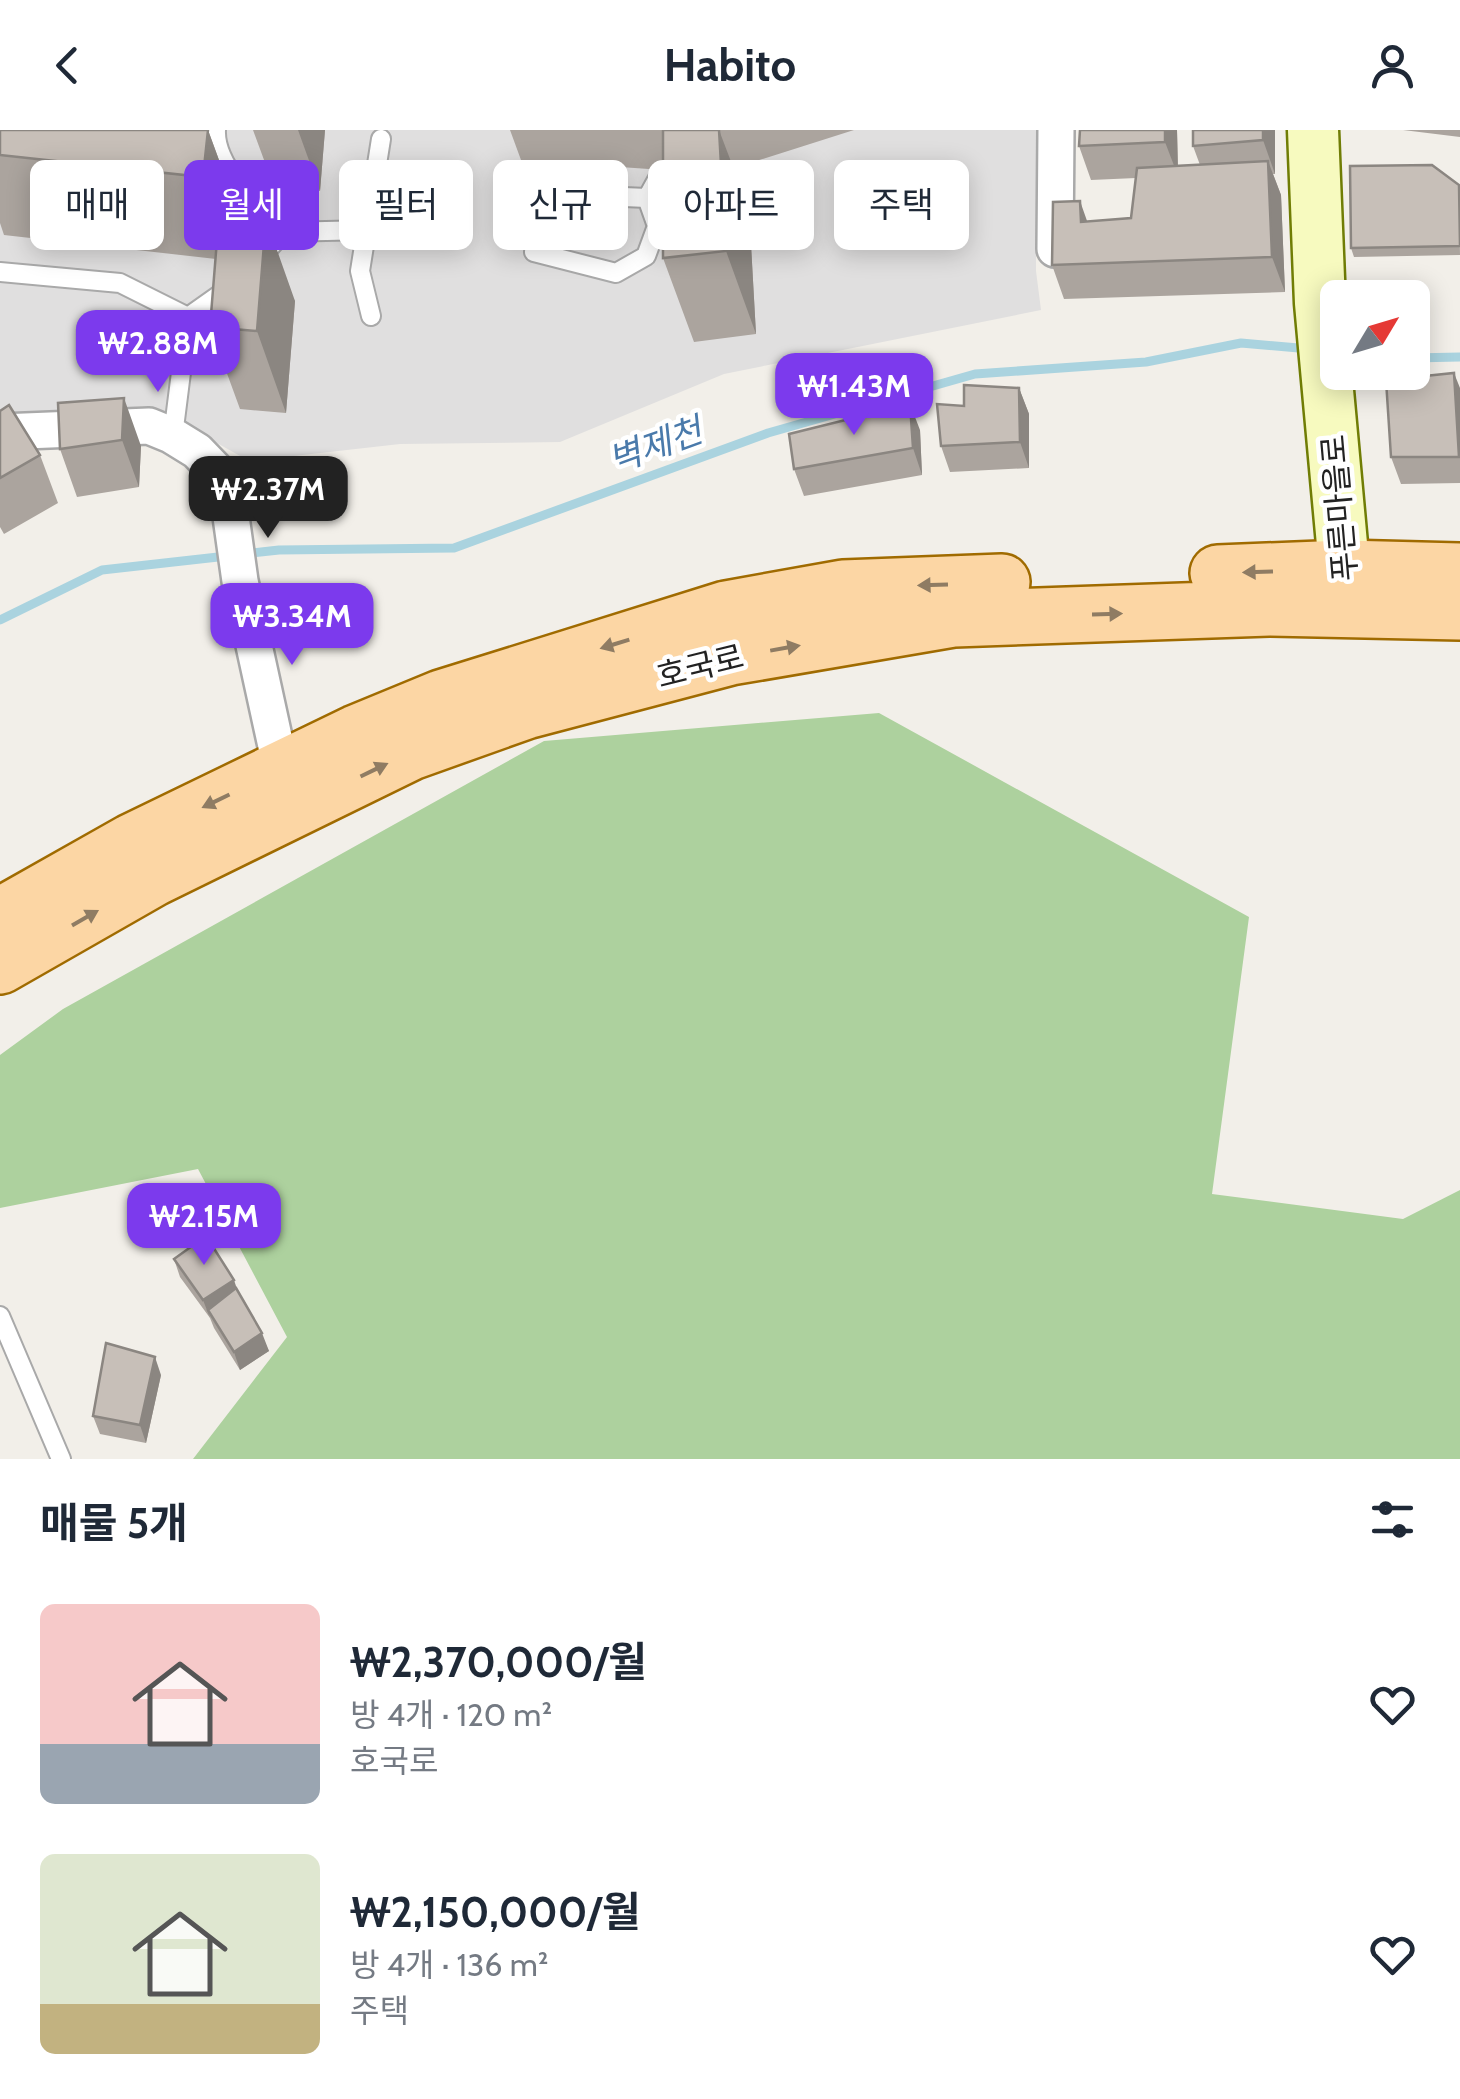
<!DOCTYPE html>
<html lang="ko">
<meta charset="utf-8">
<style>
:root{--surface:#fff;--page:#f2f2f3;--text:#1f2937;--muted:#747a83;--accent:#7c3aed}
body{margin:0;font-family:Cabin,"Noto Sans KR",sans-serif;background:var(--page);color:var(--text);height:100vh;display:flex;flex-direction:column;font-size:38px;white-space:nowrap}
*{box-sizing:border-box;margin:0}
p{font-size:32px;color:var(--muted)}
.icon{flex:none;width:55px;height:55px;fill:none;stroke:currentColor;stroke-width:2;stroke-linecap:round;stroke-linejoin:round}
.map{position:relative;height:1329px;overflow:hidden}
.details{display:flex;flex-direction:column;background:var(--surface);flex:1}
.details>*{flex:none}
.top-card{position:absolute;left:30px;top:30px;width:1400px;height:90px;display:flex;gap:20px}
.needle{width:65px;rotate:52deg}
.controls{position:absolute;left:1320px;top:150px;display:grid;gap:20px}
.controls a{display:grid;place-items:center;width:110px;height:110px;border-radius:15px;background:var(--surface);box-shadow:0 5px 25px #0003;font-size:50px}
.price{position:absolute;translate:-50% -85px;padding:0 22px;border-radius:20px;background:var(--accent);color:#fff;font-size:32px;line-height:65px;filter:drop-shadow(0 2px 5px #0008)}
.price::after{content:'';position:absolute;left:50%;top:60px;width:30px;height:22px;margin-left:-15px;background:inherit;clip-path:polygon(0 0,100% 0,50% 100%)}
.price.current{background:#222;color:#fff}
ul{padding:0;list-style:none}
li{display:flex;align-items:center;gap:30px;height:250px;padding:0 40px}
li span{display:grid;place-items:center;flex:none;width:280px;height:200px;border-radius:15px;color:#555}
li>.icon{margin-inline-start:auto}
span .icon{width:120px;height:120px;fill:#fffc;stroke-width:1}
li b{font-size:42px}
h2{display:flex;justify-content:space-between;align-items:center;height:120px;padding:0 40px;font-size:42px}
.tag{padding:0 35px;border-radius:15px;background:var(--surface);box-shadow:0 5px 25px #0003;font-size:35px;line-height:90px}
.tag.current{background:var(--accent);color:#fff}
header{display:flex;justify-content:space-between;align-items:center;height:130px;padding:0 40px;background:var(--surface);font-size:45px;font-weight:700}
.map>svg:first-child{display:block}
</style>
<header><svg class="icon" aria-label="back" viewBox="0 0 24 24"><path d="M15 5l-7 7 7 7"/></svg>Habito<svg class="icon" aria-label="person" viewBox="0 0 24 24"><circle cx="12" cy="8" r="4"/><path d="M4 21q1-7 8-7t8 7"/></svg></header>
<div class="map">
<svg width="1460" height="1329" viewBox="0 0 1460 1329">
<rect width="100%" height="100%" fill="#f2efe9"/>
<!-- residential -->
<path fill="#e0dfdf" d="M0,0h1036v141l5,39 -317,64 -164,68 -160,2 -151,17 -98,-55 -151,9z"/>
<!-- forest -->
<path fill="#add19e" d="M879,583l370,204 -37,277 191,25 57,-29v269h-1267l94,-122 -89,-168 -198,39v-153l63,-46 481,-268z"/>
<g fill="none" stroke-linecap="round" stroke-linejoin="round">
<!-- stream -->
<path stroke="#aad3df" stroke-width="9" d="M1412,228l48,-1
M242,424l37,-4 175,-2 314,-115 207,-59 171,-12 95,-19 69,6
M0,490l102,-50 125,-14"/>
<defs>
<path id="lane" d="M216,0c-2,37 44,78 68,102l-26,28
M562,33l-8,31 93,4 16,-29
M554,64l-20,58 82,21 30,-17 11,-30 -10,-28
M284,102l84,-2
M0,142l120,11 68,34
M371,186l-11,-45 21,-132
M171,305l4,-15 13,-103 41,-29
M0,1186l61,143"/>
<path id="street" d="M1055,119l1,-119
M0,302l149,-6 22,9 26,16 29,30 14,100 41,188"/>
<path id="secondary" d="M1313,0l7,173 28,307"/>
<path id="primary" d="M1218,443l126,-5 116,3
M0,786l131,-74 225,-109 85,-35 285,-89 117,-21 159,-6
M0,836l154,-88 257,-126 115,-41 205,-54 223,-38 315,-11 191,4"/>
</defs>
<!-- lane casing -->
<use href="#lane" stroke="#a9a9a9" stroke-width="22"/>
<!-- street casing -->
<use href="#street" stroke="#a9a9a9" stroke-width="40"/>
<!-- secondary casing -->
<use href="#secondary" stroke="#707d05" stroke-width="55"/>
<!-- primary casing -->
<use href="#primary" stroke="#a06b00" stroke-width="60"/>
<!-- lane -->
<use href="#lane" stroke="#fff" stroke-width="18"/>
<!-- street -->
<use href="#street" stroke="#fff" stroke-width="35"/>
<!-- secondary -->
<use href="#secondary" stroke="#f7fabf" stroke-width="50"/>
<!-- primary -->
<use href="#primary" stroke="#fcd6a4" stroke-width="55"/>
</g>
<!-- wall -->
<path fill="#aba49e" d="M0,0h208l30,82v5l57,84 -9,112 -46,-4 -30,-82 6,-68 -212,-24 -4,-12z
M253,0h72l-5,61 -46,-4z
M510,0h344l-120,38 15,41 7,125 -62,8 -31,-84v-88l-142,-10z
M1080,0h97l1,36 22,-1 -7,-19 82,-16v44h-2l8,21 4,97 -221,7 -12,-34 35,-43 44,-4 5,-40 -45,2 -12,-34z
M1403,0h57v7z
M1459,55l1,70 -106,2 -3,-9z
M1019,258l10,26v54l-79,4 -9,-26 23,-40z
M1460,258v95l-59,1 -10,-27z
M58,273l83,43 -2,41 -62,10 -17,-48z
M0,281l40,44 18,48 -54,31 -4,-7z
M920,300l2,45 -118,21 -10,-27z
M174,1129l62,29 33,63 -29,19 -26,-42 -4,-10 -30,-41z
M161,1245l-15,68 -46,-9 -7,-18z"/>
<!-- shaded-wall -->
<path fill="#8b8681" d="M208,0l30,82 -5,49 -30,-84z
M298,0h27l-5,61z
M719,0l30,79 7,125 -30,-83z
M1165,0h12l1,46 -13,-34z
M1263,0h12v44l-12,-34z
M1268,31l13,34 4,97 -13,-35z
M1080,71l12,34 -11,-13z
M266,89l29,82 -9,112 -29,-82z
M1454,243l6,15v70l-1,-1z
M1019,258l10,26v54l-9,-26z
M124,268l17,48 -2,41 -17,-47z
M910,274l10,26 2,45 -9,-27z
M234,1150l6,18 -32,12 2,8 -7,-18z
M262,1203l7,18 -29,19 -6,-18z
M155,1227l6,18 -15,68 -6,-18z"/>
<!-- building -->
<path fill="#c7bfb8" stroke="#8b8681" stroke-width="2.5" d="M0,0h208l-5,47 -203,-22z
M663,0h56l7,121 -63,7z
M1080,0h85v12l-86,4z
M1193,0h70v10l-70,6z
M1268,31l4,96 -220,8 1,-63 27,-1 1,21 50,-4 6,-50z
M1432,35l27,20 1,61 -109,2 -1,-82z
M219,85l47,4 -9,112 -47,-4z
M1454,243l5,84h-68l-5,-77z
M964,255l55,3 1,54 -79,4 -4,-42 27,2z
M124,268l-2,42 -62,9 -2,-46z
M910,274l3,44 -119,21 -5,-35z
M9,275l31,50 -40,23v-67z
M206,1106l28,44 -31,20 -29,-41z
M236,1158l26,45 -28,19 -26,-42z
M106,1213l49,14 -15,68 -47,-9z"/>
<!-- one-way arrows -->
<defs><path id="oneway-solid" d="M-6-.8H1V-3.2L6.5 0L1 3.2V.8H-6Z" transform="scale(2.5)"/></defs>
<g fill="#8f7c63">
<use href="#oneway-solid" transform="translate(1258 442) rotate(178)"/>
<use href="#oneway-solid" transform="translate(933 455) rotate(178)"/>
<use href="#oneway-solid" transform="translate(1107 484) rotate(-2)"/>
<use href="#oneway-solid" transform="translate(615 514) rotate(163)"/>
<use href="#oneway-solid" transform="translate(785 518) rotate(-10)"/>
<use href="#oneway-solid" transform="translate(374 640) rotate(-26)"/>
<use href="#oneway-solid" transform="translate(216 671) rotate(154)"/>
<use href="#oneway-solid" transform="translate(85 788) rotate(-30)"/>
</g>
<g text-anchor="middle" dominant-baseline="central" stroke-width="9" stroke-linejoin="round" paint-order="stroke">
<!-- street labels -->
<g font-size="32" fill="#222" stroke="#fff">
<text transform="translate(1339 378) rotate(-95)">푸른마을로</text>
<text transform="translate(700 536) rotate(-14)">호국로</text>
</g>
<!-- water labels -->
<g font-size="35" font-style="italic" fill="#4a7aab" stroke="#fff">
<text transform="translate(655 315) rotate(-20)">벽제천</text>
</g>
</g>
</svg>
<div class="controls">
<a><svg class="needle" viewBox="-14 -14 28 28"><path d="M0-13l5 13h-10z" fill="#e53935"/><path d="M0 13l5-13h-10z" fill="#747a83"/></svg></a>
</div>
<b class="price" style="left:158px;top:265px">₩2.88M</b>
<b class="price" style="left:854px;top:308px">₩1.43M</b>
<b class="price current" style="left:268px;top:411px">₩2.37M</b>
<b class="price" style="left:292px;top:538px">₩3.34M</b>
<b class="price" style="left:204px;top:1138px">₩2.15M</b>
<div class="top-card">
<a class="tag">매매</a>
<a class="tag current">월세</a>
<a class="tag">필터</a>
<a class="tag">신규</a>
<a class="tag">아파트</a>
<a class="tag">주택</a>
</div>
</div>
<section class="details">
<h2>매물 5개<svg class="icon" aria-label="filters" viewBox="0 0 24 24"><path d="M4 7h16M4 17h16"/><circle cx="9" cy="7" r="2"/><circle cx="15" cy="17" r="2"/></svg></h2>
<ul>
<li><span style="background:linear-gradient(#f6c9c9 70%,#9aa5b1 0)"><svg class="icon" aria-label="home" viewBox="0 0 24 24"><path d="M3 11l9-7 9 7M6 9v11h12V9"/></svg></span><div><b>₩2,370,000/월</b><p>방 4개 · 120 m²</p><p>호국로</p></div><svg class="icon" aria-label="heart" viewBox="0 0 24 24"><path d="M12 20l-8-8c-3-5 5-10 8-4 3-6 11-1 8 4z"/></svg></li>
<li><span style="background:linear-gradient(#dfe7d0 75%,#c2b280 0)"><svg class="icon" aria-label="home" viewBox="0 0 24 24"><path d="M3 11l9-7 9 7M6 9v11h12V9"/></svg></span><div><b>₩2,150,000/월</b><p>방 4개 · 136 m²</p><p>주택</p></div><svg class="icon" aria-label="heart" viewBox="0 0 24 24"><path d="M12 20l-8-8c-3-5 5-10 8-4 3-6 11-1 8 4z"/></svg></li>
</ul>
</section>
